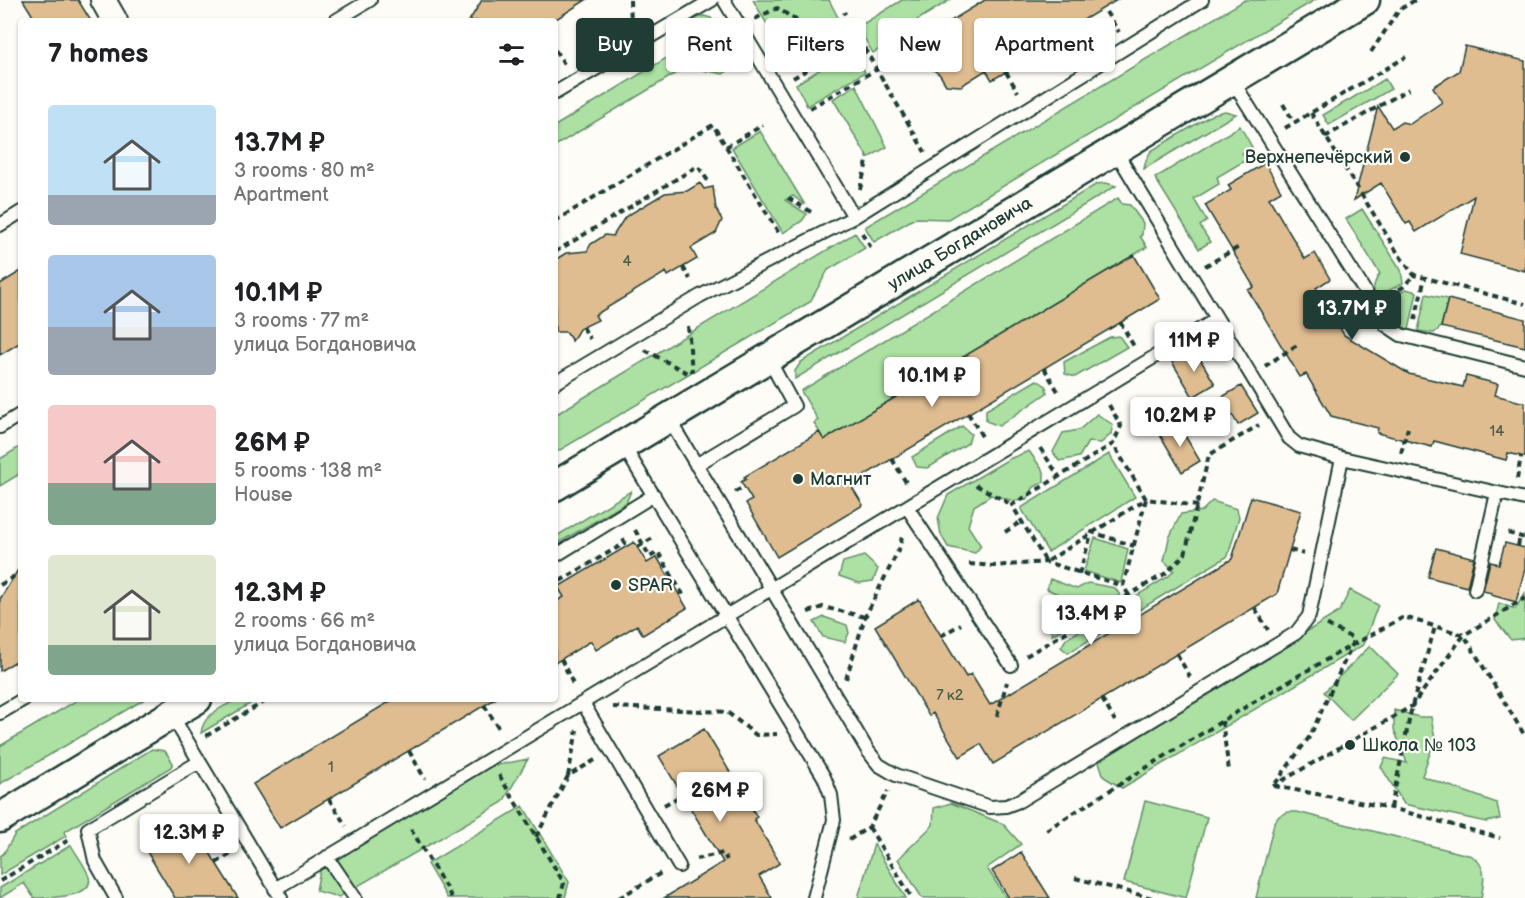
<!DOCTYPE html>
<meta charset="utf-8">
<style>
:root{--surface:#fff;--page:#f2f2f2;--text:#202124;--muted:#757577;--accent:#1f3d34}
body{margin:0;font-family:"Balsamiq Sans",sans-serif;background:var(--page);color:var(--text);height:100vh;display:flex;flex-direction:column;font-size:22px;white-space:nowrap}
*{box-sizing:border-box;margin:0}
p{font-size:20px;color:var(--muted)}
.icon{flex:none;width:33px;height:33px;fill:none;stroke:currentColor;stroke-width:2;stroke-linecap:round;stroke-linejoin:round}
.map{position:relative;flex:1;overflow:hidden}
.drawer{position:absolute;left:18px;top:18px;width:540px;height:684px;display:flex;flex-direction:column;background:var(--surface);border-radius:6px;box-shadow:0 2px 4px #0004}
.drawer>*{flex:none}
.banner{position:absolute;left:576px;top:18px;width:570px;height:54px;display:flex;gap:12px}
.price{position:absolute;translate:-50% -51px;padding:0 14px;border-radius:6px;background:#fff;color:#222;font-size:20px;line-height:39px;filter:drop-shadow(0 2px 3px #0008)}
.price::after{content:'';position:absolute;left:50%;top:36px;width:18px;height:14px;margin-left:-9px;background:inherit;clip-path:polygon(0 0,100% 0,50% 100%)}
.price.current{background:var(--accent);color:#fff}
ul{padding:0;list-style:none}
li{display:flex;align-items:center;gap:18px;height:150px;padding:0 30px}
li span{display:grid;place-items:center;flex:none;width:168px;height:120px;border-radius:6px;color:#555}
li>.icon{margin-inline-start:auto}
span .icon{width:72px;height:72px;fill:#fffc;stroke-width:1}
li b{font-size:26px}
h2{display:flex;justify-content:space-between;align-items:center;height:72px;padding:0 30px;font-size:26px}
.chip{padding:0 21px;border-radius:6px;background:var(--surface);box-shadow:0 2px 4px #0004;font-size:21px;line-height:54px}
.chip.current{background:var(--accent);color:#fff}
.map>svg:first-child{display:block}
</style>
<div class="map">
<svg width="1525" height="898" viewBox="0 0 1525 898">
<rect width="100%" height="100%" fill="#fdfcf7"/>
<filter id="ink" filterUnits="userSpaceOnUse"><feTurbulence type="fractalNoise" baseFrequency=".0167" numOctaves="2"/><feDisplacementMap in="SourceGraphic" scale="12" xChannelSelector="R" yChannelSelector="G"/><feConvolveMatrix kernelMatrix="1 2 1 2 8 2 1 2 1" color-interpolation-filters="sRGB"/></filter>
<g filter="url(#ink)">
<!-- green -->
<path fill="#ace1a3" stroke="#668f6c" stroke-width="1.5" d="M753,0h76l16,31 -55,33z
M902,0h48l-57,35 2,5 -22,13 -15,-26z
M1245,0h70l-367,219 -33,-1 -41,24 -9,-15z
M704,16l7,2 23,37 -2,13 -9,6 -20,-4 -10,-7 -138,83v-20l128,-78 4,-4c-1,-16 1,-24 17,-28z
M852,50l13,22 -58,34 -11,-22z
M1385,79l6,10 -62,36 -6,-10z
M856,85l31,62 -19,11 -35,-59z
M1225,111l11,3 -92,55 2,-9 5,-9 62,-37z
M1240,126l12,21 -10,6 4,7 -29,17 2,7 -25,15 13,22 -7,5 10,16 -11,7 -44,-71z
M760,131l45,74 -12,-9 -8,4 22,14 -5,7 -19,12 -51,-85z
M1106,183l10,3 -321,193v-8l6,-9 296,-178z
M1118,198l4,6 8,1 13,18 -1,12 -2,1 7,11 -323,193 -10,-17 4,-3 -17,-29z
M1362,209l39,61 2,13 -28,15c-3,-10 -1,-16 5,-24l-34,-55z
M855,233l10,15 -37,22 -18,32 -255,151v-38z
M1406,289l11,3 -8,38 -21,-12 -9,-13z
M1426,294l22,5 -7,28 -7,6 -16,-2z
M1119,336l8,11 -52,30 -10,-3 -1,-12 46,-25z
M1037,380l9,6 1,7 -48,33 -13,-5v-11z
M1097,414l16,11 -2,9 -10,9 -13,-1 -9,15 -20,4 -6,-9 10,-19 16,-3z
M962,426l9,8 -3,9 -40,25 -11,-1 -5,-10z
M21,446v27l-21,13v-27z
M1029,451l15,21v10l-10,5 -8,13 -12,1 -23,-6 -17,11 -6,20 13,20 -6,7 -27,-6 -7,-12 -3,-17 10,-23 61,-36z
M1109,454l26,43 -87,55 -27,-44z
M631,491l-5,12 -71,42v-8z
M1212,501l25,8 2,8 -11,39 -160,97 -7,-6 5,-8 103,-63 5,-6 -10,-9 5,-23 12,-24 21,-3z
M1095,538l33,11 -7,34 -37,-12z
M864,556l14,13 -5,12 -14,2 -20,-7 4,-14z
M1050,579l27,10 11,-6 27,5 5,7 -68,40 -2,-15 21,-20 -24,-11z
M1350,590l28,15 -15,40 -241,143 -18,-11 -6,-18 241,-147z
M1525,593v45l-14,2 -16,-20 4,-17 16,6z
M824,617l23,8 2,8 -4,9 -22,-5 -9,-15z
M1370,646l28,28 -47,46 -27,-28z
M79,699h66l-145,85v-38z
M237,699h21l-57,34c2,-19 21,-25 36,-34z
M1394,710l25,7h12l4,22 -13,37 75,27 3,16 -14,3 -82,-18 -23,-37 4,-9 22,5 -13,-34z
M152,749l13,2 8,12 -2,4 -107,65 2,4 -66,39v-19l4,-3 11,-19z
M528,759l-25,43 -164,95 -23,-6 4,-21 167,-103z
M1145,801l62,16 -21,81 -62,-16z
M951,803l52,21 18,20 -34,24 19,30h-84l-24,-39 35,-34 1,-17z
M523,806l46,76 -4,16h-118l-20,-34z
M1288,812h9l175,44c16,11 12,25 9,42h-225l18,-75 5,-7z
M874,844l32,54h-48z
M71,845c5,9 13,19 17,29 11,24 -39,24 -54,24l-10,-15 -24,15v-10z"/>
<!-- building -->
<path fill="#dfbd91" stroke="#1f3d34" stroke-width="1.5" d="M23,0h55l13,21h-55z
M482,0h104l-33,21h-84z
M985,0h132l-99,59 3,4 -29,17 -6,-10 -25,16 -15,-1 -6,-10 -18,-14 5,-6 -3,-6 13,-8 12,-19z
M1465,46l60,15v210l-65,-17 14,-58 -58,36 -6,-10 -4,2 -25,-41 -27,17 24,-94 14,22 10,-6 8,2 32,-22 -9,-15 26,-16z
M1265,163l16,28 -12,7 36,61 10,-6 15,26 -14,9 28,47 65,39 54,13 3,-11 32,8 -3,11 30,8v54l-17,-4 -2,7 -72,-19 -2,6 -55,-14 1,-5 -47,-12 -25,-42 -6,3 -52,-87 6,-3 -49,-82 26,-15 -3,-5z
M700,183l4,6 9,-2 3,22 6,11 -6,13 -25,15 6,11 -29,17 -2,-4 -71,43 3,5 -19,9 -7,12 -6,-9h-11v-72l11,-7 21,-2 4,-7 14,-9 8,1 12,-19 40,-24 22,-2z
M1134,255l26,44 -310,185 13,21 -86,52 -31,-54 6,-3 -11,-18 5,-3 -2,-2 75,-45 5,8z
M21,271v71l-21,13v-71z
M1448,299l77,20v28l-84,-20z
M1194,349l21,35 -22,13 -21,-35z
M1241,386l17,27 -20,12 -16,-28z
M1178,424l22,37 -18,11 -22,-37z
M1251,497l50,14 -24,83 -284,170 -12,-20 -21,13 -27,-44 -4,3 -54,-90 44,-27 47,78 5,-3 19,31 242,-146z
M634,542l13,21 10,-6 30,51 -44,27 -6,-10 -41,25 -5,-9 -36,22v-61l9,-5 -6,-10z
M1505,543l20,5v21l-9,33 -25,-7 1,-2 -9,-2 7,-29 9,2z
M1436,548l38,10 -7,29 -39,-10z
M21,565v93l-21,13v-72z
M394,699h101l-215,129 -27,-44z
M704,729l53,88 -3,2 26,44 -21,13 13,22h-108l59,-36 -64,-106z
M190,819l26,44 22,35h-63l-31,-51z
M1021,852l29,46h-41l-17,-27z"/>
<g fill="none" stroke-linecap="round" stroke-linejoin="round">
<defs>
<path id="service" d="M335,21l35,-21
M1232,80l154,245 15,10 124,31
M555,93l157,-93
M1115,150l174,288 10,8 43,12 183,41
M854,217l348,-217
M0,225l21,-13
M555,383l145,-87 154,-79 -130,-217
M668,418l82,135 118,198 11,14 17,10 94,32 16,-1 13,-5 277,-168 13,-17 33,-158
M0,427l21,-13
M623,445l201,332 7,18 3,25 -20,78
M696,465l98,-59 -26,-48
M907,507l104,158
M555,556l99,-61
M1475,590l22,-97
M583,703l96,163
M0,713l24,-14
M171,714l110,184
M327,857l28,41
M275,889l942,-570
M116,898l-21,-37 -7,-32 111,-67"/>
<path id="minor" d="M103,0l12,21"/>
<g id="tertiary">
<path id="s1" d="M555,486l810,-486"/>
<path d="M0,818l197,-119"/>
</g>
</defs>
<!-- service casing -->
<use href="#service" stroke="#1f3d34" stroke-width="16"/>
<!-- minor casing -->
<use href="#minor" stroke="#1f3d34" stroke-width="28"/>
<!-- tertiary casing -->
<use href="#tertiary" stroke="#1f3d34" stroke-width="33"/>
<!-- path -->
<path stroke="#1f3d34" stroke-width="4" stroke-dasharray="6 4.5" stroke-linecap="butt" d="M630,0l1,22
M1106,12l13,20
M755,19l22,-11 65,41
M859,39l66,113
M555,50l11,17
M1371,52l28,-42 16,-10
M1006,72l12,20
M793,78l66,-39 -15,-27
M1283,104l11,18
M810,108l67,-39
M1311,113l88,142 15,20 111,29
M1285,128l121,-71
M1325,137l84,-48
M726,147l37,-22
M860,189l8,-31
M788,198l23,14
M555,221l158,-96 67,110
M862,233l11,18
M555,252l143,-86 10,15
M1205,266l34,-19
M683,267l7,12
M1390,295l13,-8 11,-12
M1415,320l10,-43
M1120,322l15,26
M688,326l4,46
M583,327l7,12
M645,350l44,24
M1265,366l32,-21
M1044,368l15,25
M1109,405l12,21 -8,18 -101,61 34,57 100,-63 -33,-55
M968,413l15,25
M1040,448l20,30
M1401,453l7,-25
M892,459l15,25
M1517,479l4,-23
M976,485l36,20
M735,492l9,-5
M635,530l15,27 8,-5 24,41 6,-3
M1005,532l17,-11
M1508,533l17,5
M1518,546l2,-10
M638,547l18,-11
M1290,550l14,4
M969,564l25,2 52,-4 77,24
M1079,574l13,-42 42,14
M560,581l65,-38 -3,-6
M0,585l21,-13
M1129,595l-6,-9 23,-87 52,7
M1255,608l13,22
M808,612l15,-5 42,10
M941,636l20,-12
M1177,654l13,23
M1026,656l140,-83 19,-19 24,-99 50,-30
M561,659l13,27
M846,679l19,-62 35,-70 2,-11
M1102,699l13,22
M484,705l16,25
M613,707l114,5 29,23 21,-1
M997,716l10,-34
M1222,721l7,50
M206,736l63,-37
M409,751l16,28
M499,775l65,108 -4,15
M568,776l9,-46
M1275,784l35,-48 42,-91v-7l-26,-14
M1273,786l139,-80 52,-71 61,-37
M1274,786l117,22 109,30
M329,799l17,27
M664,805l18,-10
M1391,808l21,-102 23,-79
M869,827l43,71
M411,829l41,69
M1046,830c118,-73 235,-148 358,-213l60,18 61,101
M536,837l32,-61 27,-16
M849,840l20,-13 19,-36
M696,859l27,-6 4,7
M216,863l18,-11
M1075,878l77,20
M0,881l72,-43
M619,898l42,-25"/>
<!-- service -->
<use href="#service" stroke="#fdfcf7" stroke-width="12"/>
<!-- minor -->
<use href="#minor" stroke="#fdfcf7" stroke-width="24"/>
<!-- tertiary -->
<use href="#tertiary" stroke="#fdfcf7" stroke-width="28"/>
</g>
</g>
<!-- markers -->
<g fill="#1f3d34" stroke="#fdfcf7" stroke-width="2">
<circle cx="1405" cy="157" r="6"/>
<circle cx="798" cy="479" r="6"/>
<circle cx="616" cy="585" r="6"/>
<circle cx="1350" cy="745" r="6"/>
</g>
<g text-anchor="middle" dominant-baseline="central" stroke-width="4.5" stroke-linejoin="round" paint-order="stroke">
<!-- number labels -->
<g font-size="15" fill="#4f5d4b">
<text x="627" y="261">4</text>
<text x="1497" y="431">14</text>
<text x="950" y="695">7 к2</text>
<text x="331" y="767">1</text>
</g>
<!-- poi labels -->
<g font-size="18" fill="#1f3d34" stroke="#fdfcf7" text-anchor="start">
<text x="1393" y="157" text-anchor="end">Верхнепечёрский</text>
<text x="810" y="479">Магнит</text>
<text x="628" y="585">SPAR</text>
<text x="1362" y="745">Школа № 103</text>
</g>
<!-- street labels -->
<g font-size="18" fill="#1f3d34" stroke="#fdfcf7">
<text stroke="none"><textPath href="#s1" startOffset="472">улица Богдановича</textPath></text>
</g>
</g>
</svg>
<b class="price current" style="left:1352px;top:341px">13.7M ₽</b>
<b class="price" style="left:1194px;top:373px">11M ₽</b>
<b class="price" style="left:932px;top:408px">10.1M ₽</b>
<b class="price" style="left:1180px;top:448px">10.2M ₽</b>
<b class="price" style="left:1091px;top:646px">13.4M ₽</b>
<b class="price" style="left:720px;top:823px">26M ₽</b>
<b class="price" style="left:189px;top:865px">12.3M ₽</b>
<div class="banner">
<a class="chip current">Buy</a>
<a class="chip">Rent</a>
<a class="chip">Filters</a>
<a class="chip">New</a>
<a class="chip">Apartment</a>
</div>
<section class="drawer">
<h2>7 homes<svg class="icon" aria-label="filters" viewBox="0 0 24 24"><path d="M4 7h16M4 17h16"/><circle cx="9" cy="7" r="2"/><circle cx="15" cy="17" r="2"/></svg></h2>
<ul>
<li><span style="background:linear-gradient(#bfe0f5 75%,#9aa5b1 0)"><svg class="icon" aria-label="home" viewBox="0 0 24 24"><path d="M3 11l9-7 9 7M6 9v11h12V9"/></svg></span><div><b>13.7M ₽</b><p>3 rooms · 80 m²</p><p>Apartment</p></div></li>
<li><span style="background:linear-gradient(#a9c7e8 60%,#9aa5b1 0)"><svg class="icon" aria-label="home" viewBox="0 0 24 24"><path d="M3 11l9-7 9 7M6 9v11h12V9"/></svg></span><div><b>10.1M ₽</b><p>3 rooms · 77 m²</p><p>улица Богдановича</p></div></li>
<li><span style="background:linear-gradient(#f6c9c9 65%,#7fa58c 0)"><svg class="icon" aria-label="home" viewBox="0 0 24 24"><path d="M3 11l9-7 9 7M6 9v11h12V9"/></svg></span><div><b>26M ₽</b><p>5 rooms · 138 m²</p><p>House</p></div></li>
<li><span style="background:linear-gradient(#dfe7d0 75%,#7fa58c 0)"><svg class="icon" aria-label="home" viewBox="0 0 24 24"><path d="M3 11l9-7 9 7M6 9v11h12V9"/></svg></span><div><b>12.3M ₽</b><p>2 rooms · 66 m²</p><p>улица Богдановича</p></div></li>
</ul>
</section>
</div>
